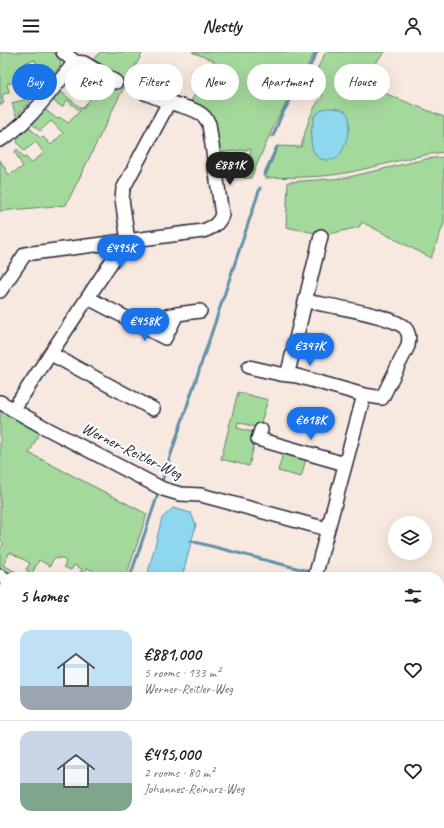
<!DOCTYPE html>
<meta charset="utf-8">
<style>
:root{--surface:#fff;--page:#f6f6f6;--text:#222;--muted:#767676;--line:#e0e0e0;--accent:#1a73e8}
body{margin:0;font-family:Caveat,sans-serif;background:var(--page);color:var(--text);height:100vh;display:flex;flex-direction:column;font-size:15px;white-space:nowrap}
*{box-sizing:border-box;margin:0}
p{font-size:13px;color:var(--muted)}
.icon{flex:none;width:22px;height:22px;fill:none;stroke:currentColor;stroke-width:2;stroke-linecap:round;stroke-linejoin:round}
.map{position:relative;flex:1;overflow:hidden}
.sheet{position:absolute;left:0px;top:520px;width:444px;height:256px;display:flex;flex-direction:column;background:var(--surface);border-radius:16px 16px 0 0;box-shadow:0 4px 16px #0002}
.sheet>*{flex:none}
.hud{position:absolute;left:12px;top:12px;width:420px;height:36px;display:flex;gap:8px}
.fabs{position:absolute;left:388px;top:464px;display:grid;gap:8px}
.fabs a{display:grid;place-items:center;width:44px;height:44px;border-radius:50%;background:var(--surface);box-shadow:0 4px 16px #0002;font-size:20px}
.price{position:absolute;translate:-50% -34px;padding:0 9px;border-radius:14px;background:var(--accent);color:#fff;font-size:13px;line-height:26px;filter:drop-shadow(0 1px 2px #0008)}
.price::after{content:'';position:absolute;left:50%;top:24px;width:12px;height:9px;margin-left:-6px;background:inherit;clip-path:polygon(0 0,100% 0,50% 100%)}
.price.on{background:#222;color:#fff}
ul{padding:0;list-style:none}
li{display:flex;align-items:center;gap:12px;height:100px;padding:0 20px}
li+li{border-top:1px solid var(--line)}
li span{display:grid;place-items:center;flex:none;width:112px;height:80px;border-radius:12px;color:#555}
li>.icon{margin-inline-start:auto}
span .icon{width:48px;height:48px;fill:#fffc;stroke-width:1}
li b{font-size:17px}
h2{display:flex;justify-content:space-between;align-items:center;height:48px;padding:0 20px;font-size:17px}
.tag{padding:0 14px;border-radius:18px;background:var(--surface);box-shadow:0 4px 16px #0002;font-size:14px;line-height:36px}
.tag.on{background:var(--accent);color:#fff}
header{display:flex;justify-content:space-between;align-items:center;height:52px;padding:0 20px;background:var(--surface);font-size:18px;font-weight:800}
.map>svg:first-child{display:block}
</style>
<header><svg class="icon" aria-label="menu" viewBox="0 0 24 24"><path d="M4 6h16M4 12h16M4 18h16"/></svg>Nestly<svg class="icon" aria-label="person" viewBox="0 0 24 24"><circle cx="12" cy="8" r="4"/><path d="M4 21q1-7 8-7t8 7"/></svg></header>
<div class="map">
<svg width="444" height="776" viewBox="0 0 444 776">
<rect width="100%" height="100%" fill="#f7e9df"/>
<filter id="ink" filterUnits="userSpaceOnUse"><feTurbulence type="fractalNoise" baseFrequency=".025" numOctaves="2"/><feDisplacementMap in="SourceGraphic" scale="8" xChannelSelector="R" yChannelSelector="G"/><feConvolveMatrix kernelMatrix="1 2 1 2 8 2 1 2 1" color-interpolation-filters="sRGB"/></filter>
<g filter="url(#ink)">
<!-- built -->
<path fill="#f1dac8" d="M439,727l5,4v45h-137l-4,-5h136z
M88,771h127l-5,5h-124z"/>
<!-- green -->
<path fill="#a4d99c" stroke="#637e6c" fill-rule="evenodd" d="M0,0h54l7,8 -1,6 -20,24 -4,-9 1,-3 5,-2 -1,-5 2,-3 -6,-3 -2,-5 -11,3 3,12 -4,2 7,24 -14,15 -4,-13 15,-4 -4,-14 -3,1 -2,-5 -11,3 2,8 -7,3 2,8 -4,2z
M100,0h43l-16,29 -61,124 -66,6v-51l9,15 14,-8 -8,-15 2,-3 7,9 2,-1 5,6 13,-10 -8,-11 -12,9 -7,-9 1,-2 -2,-3 12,-11 13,13 2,-2 8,8 12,-12 -12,-12 -11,10 -9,-8 12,-15 14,11 2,-2 9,6 12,-12 -13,-11 -5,7 -11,-8 8,-9 23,19 14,-17 -5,-5 -5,2 -5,-5 -9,10 -3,-3 4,-7 -5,-5 6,-6 6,-1 34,19 7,-13 -29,-17z
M192,0h123l-40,71 -24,55h-7l7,-29 -33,4 -5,-31 -23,-19 24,-42z
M326,0h59l-17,19 1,16 75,30v35c-34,4 -66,15 -99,21 -26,5 -54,4 -80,5l13,-32 23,1c5,-17 9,-38 22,-51l-12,-15zM315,63l34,9 1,4 -23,32 -9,-3c-10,-12 -7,-28 -3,-42z
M444,105v66l-13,35 -69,-36 -3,5 -34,8 -39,-8 2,-45 57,-4 81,-19z
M238,340l30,8 -9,28 -21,-6 -1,6 20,5 -8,33 -28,-7z
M0,356l40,24 -11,21 118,61 -21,63h-23v-1l-16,-8 -5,9h-4l4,-8 -8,-4 -3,5 -7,-3 2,-6 -7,-4 -1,2 -4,-1 -4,8 -11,-6 -7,13 -6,-3 4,-7 -20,-11 -7,13 15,8 -1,4 -17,-9v-20l3,-3v-2l-3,-3z
M283,401l23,6 -5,18 -23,-6z
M5,578v47l-5,7v-51l2,1z
M12,771h76l-2,5h-78l4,-3z
M215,771h88l4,5h-97z"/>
<!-- water -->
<path fill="#8ed8ef" stroke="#638fa7" d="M325,56c6,0 16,0 21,4 8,7 -1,40 -9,46 -3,2 -7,2 -11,2 -21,-2 -15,-32 -11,-45z
M173,456l18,5 5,12 -14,52h-35l15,-59z"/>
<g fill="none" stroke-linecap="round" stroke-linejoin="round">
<!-- stream -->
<path stroke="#638fa7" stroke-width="3" d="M304,26l13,-26
M273,84l8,-20 19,-33
M264,123l13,-28
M161,432l99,-296
M191,489l117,30
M130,525l29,-86
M77,776l2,-5"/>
<defs>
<path id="minor" d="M63,0l12,10 9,1 32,19
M0,88c26,-13 55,-55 75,-78
M0,239l25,-37 178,-23c10,-4 15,-6 19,-16l-13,-91c-7,-16 -25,-16 -40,-22 -8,-2 -16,-6 -24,-9
M88,246l77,40 12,-24 23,-3
M133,270l44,-8
M51,302l102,55
M249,315l31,7 17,2 67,19 18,3 26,-52c1,-7 2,-12 -3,-18 -12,-13 -80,-23 -99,-27
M289,323v-7l32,-132
M0,350l42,24 121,63 17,5 21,1 126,34
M13,358l113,-170 1,-6 -5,-35 1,-10 46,-87
M261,378l-3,9 87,25
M0,524l5,3
M315,525l49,-182
M439,628l5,5
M0,670l5,4
M0,751l5,-6
M392,771l9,5
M196,776l4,-5"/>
</defs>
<!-- minor casing -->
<use href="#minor" stroke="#22223b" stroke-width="16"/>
<!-- minor -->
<use href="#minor" stroke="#fff" stroke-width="13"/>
</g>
</g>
<g text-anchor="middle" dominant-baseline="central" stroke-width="4" stroke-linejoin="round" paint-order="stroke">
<!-- street labels -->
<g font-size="16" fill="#22223b" stroke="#fff">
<text transform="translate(132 399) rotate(26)">Werner-Reitler-Weg</text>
</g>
</g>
</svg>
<div class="fabs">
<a><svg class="icon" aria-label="layers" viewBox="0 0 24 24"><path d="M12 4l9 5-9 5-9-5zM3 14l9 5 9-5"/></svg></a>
</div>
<b class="price on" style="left:230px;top:134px">€881K</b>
<b class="price" style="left:121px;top:217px">€495K</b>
<b class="price" style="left:145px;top:290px">€458K</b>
<b class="price" style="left:310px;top:315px">€347K</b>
<b class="price" style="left:311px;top:389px">€618K</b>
<div class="hud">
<a class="tag on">Buy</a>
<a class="tag">Rent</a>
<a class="tag">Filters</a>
<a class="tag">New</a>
<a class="tag">Apartment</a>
<a class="tag">House</a>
</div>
<section class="sheet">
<h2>5 homes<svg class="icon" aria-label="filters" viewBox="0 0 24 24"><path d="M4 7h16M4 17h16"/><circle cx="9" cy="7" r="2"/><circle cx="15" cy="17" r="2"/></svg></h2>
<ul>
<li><span style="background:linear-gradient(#bfe0f5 70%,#9aa5b1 0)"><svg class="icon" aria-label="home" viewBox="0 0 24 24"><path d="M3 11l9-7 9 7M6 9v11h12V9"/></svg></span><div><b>€881,000</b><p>5 rooms · 133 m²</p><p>Werner-Reitler-Weg</p></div><svg class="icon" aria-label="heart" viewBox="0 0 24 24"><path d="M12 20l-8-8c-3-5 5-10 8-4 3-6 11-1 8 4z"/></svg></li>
<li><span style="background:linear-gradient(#c9d6e8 65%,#7fa58c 0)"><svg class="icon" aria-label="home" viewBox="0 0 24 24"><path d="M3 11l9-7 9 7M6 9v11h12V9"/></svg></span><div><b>€495,000</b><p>2 rooms · 80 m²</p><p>Johannes-Reinarz-Weg</p></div><svg class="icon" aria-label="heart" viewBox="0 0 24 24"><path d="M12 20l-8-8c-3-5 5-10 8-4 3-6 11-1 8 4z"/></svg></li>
</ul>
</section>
</div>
